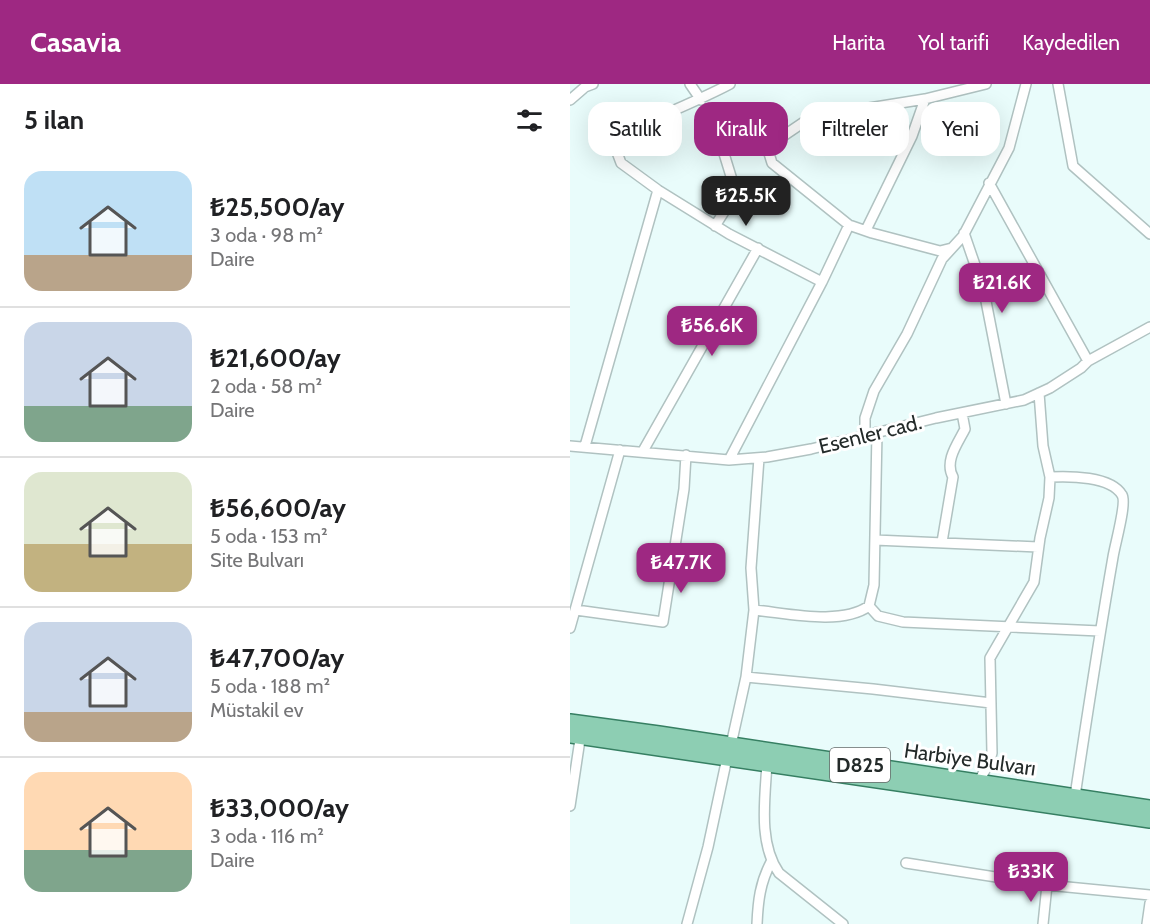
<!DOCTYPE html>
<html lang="tr">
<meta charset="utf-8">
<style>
:root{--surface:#fff;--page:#f2f2f2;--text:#202124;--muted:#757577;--line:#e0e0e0;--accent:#9e2882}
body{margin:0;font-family:Cabin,sans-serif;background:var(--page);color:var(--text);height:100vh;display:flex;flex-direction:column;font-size:22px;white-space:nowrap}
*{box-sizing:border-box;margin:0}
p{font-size:20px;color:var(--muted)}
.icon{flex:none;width:33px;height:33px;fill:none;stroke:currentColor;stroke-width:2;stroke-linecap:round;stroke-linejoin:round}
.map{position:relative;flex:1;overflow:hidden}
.sheet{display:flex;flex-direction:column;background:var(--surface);width:570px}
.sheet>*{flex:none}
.guide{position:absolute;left:18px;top:18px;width:471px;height:54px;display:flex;gap:12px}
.price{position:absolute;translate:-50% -51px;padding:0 14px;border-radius:12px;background:var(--accent);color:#fff;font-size:20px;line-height:39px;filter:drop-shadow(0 2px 3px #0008)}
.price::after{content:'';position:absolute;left:50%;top:36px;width:18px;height:14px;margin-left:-9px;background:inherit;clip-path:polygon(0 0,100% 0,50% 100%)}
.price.on{background:#222;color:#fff}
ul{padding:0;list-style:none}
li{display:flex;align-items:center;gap:18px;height:150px;padding:0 24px}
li+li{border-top:2px solid var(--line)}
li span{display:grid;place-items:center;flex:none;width:168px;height:120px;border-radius:18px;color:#555}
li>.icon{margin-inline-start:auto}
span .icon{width:72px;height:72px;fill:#fffc;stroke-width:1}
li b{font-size:26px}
h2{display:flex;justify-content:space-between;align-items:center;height:72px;padding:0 24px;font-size:26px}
.chip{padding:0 21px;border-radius:18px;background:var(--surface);box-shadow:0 6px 24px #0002;font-size:21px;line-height:54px}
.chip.on{background:var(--accent);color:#fff}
header{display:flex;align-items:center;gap:36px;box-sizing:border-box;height:84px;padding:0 30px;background:var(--accent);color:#fff}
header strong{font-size:28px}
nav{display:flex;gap:33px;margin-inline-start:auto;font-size:21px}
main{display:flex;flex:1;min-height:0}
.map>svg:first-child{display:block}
</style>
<header>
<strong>Casavia</strong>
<nav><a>Harita</a><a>Yol tarifi</a><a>Kaydedilen</a></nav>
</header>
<main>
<section class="sheet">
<h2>5 ilan<svg class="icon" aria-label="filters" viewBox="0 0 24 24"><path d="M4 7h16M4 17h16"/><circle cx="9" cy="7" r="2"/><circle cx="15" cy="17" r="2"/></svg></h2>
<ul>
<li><span style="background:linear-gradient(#bfe0f5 70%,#b9a48a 0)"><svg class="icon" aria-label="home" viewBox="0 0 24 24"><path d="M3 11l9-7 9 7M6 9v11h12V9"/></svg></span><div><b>₺25,500/ay</b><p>3 oda · 98 m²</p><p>Daire</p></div></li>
<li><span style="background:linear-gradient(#c9d6e8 70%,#7fa58c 0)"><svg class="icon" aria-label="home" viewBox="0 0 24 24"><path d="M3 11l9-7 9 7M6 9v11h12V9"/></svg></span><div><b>₺21,600/ay</b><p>2 oda · 58 m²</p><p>Daire</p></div></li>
<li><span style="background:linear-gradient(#dfe7d0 60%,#c2b280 0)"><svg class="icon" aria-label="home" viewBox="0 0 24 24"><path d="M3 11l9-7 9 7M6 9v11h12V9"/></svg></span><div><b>₺56,600/ay</b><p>5 oda · 153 m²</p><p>Site Bulvarı</p></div></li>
<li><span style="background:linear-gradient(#c9d6e8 75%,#b9a48a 0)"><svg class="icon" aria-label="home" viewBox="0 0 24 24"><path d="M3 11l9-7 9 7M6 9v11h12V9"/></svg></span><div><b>₺47,700/ay</b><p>5 oda · 188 m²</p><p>Müstakil ev</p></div></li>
<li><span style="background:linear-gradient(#ffd9b3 65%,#7fa58c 0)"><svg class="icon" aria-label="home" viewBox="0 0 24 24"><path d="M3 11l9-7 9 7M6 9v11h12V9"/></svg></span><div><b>₺33,000/ay</b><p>3 oda · 116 m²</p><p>Daire</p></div></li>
</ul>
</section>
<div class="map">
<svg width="580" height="840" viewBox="0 0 580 840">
<rect width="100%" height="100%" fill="#e9fcfb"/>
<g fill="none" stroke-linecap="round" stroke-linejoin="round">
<defs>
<path id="street" d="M120,0l11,16
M160,0c-36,19 -74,33 -111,51l-4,12 6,16 37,27 71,44 93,48
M488,0l15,82 77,68
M0,16l15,-13 8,-3
M419,99l99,178
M145,142l19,-30v-10l-17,-55
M296,146l46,-94 13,-37
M394,149l20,58 22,113
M382,164l-12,3 -68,-18 -23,-8 -77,-62 -5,-16 37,-25 34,-9 87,-14 61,-15
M295,351v-17l9,-27 33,-57 35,-75 21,-23 46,-88 17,-64
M0,362l159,14 38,-3 44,-8 125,-31 88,-18 26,-12 31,-20 7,-7 62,-34
M15,362l73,-256
M73,367l115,-203
M159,376l93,-178 27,-57
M480,393c19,-1 61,-1 72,18 5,8 -7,49 -9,62 -14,80 -26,159 -38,239
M305,456l163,7
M372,458l11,-65c-9,-16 5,-34 12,-48l-3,-16
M299,522l9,10 25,6 197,9
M6,526l87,12 21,-133 2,-34
M184,526c33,3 87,16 115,-4l5,-21 3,-153
M0,544l50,-178
M176,593l127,12 118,14
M161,661l15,-68 8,-67 -3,-42 8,-110
M197,679c-2,36 -9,80 12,110l64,51
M409,697l10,-18 3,-10 -2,-95 44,-76 6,-44 9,-40 1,-21 -7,-31 -4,-53
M0,722l11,-73
M336,779l141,22 103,10
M117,840l21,-77 19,-89
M187,840c1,-23 3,-41 14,-62
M473,840l4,-39
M577,840l3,-21"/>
<path id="primary" d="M0,638l89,12 491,74
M0,651l580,85"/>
</defs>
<!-- street casing -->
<use href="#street" stroke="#b0c2c1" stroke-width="12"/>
<!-- primary casing -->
<use href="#primary" stroke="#367f62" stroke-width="18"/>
<!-- street -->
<use href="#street" stroke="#fff" stroke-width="9"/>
<!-- primary -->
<use href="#primary" stroke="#8dceb3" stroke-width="15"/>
</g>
<g text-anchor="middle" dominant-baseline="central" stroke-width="6" stroke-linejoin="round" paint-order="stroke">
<!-- shield labels -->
<rect fill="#fff" stroke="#656a69" stroke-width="1.5" x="260" y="664" width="60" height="34" rx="4.5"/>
<g font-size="20" font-weight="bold" fill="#232a29">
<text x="290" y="681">D825</text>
</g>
<!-- street labels -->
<g font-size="21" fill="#232a29" stroke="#fff">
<text transform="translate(300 350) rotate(-14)">Esenler cad.</text>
<text transform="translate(400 675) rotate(8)">Harbiye Bulvarı</text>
</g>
</g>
</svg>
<b class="price on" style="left:176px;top:143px">₺25.5K</b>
<b class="price" style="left:432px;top:230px">₺21.6K</b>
<b class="price" style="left:142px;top:273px">₺56.6K</b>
<b class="price" style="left:111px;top:510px">₺47.7K</b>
<b class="price" style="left:461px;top:819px">₺33K</b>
<div class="guide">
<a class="chip">Satılık</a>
<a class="chip on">Kiralık</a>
<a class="chip">Filtreler</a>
<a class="chip">Yeni</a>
</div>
</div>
</main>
